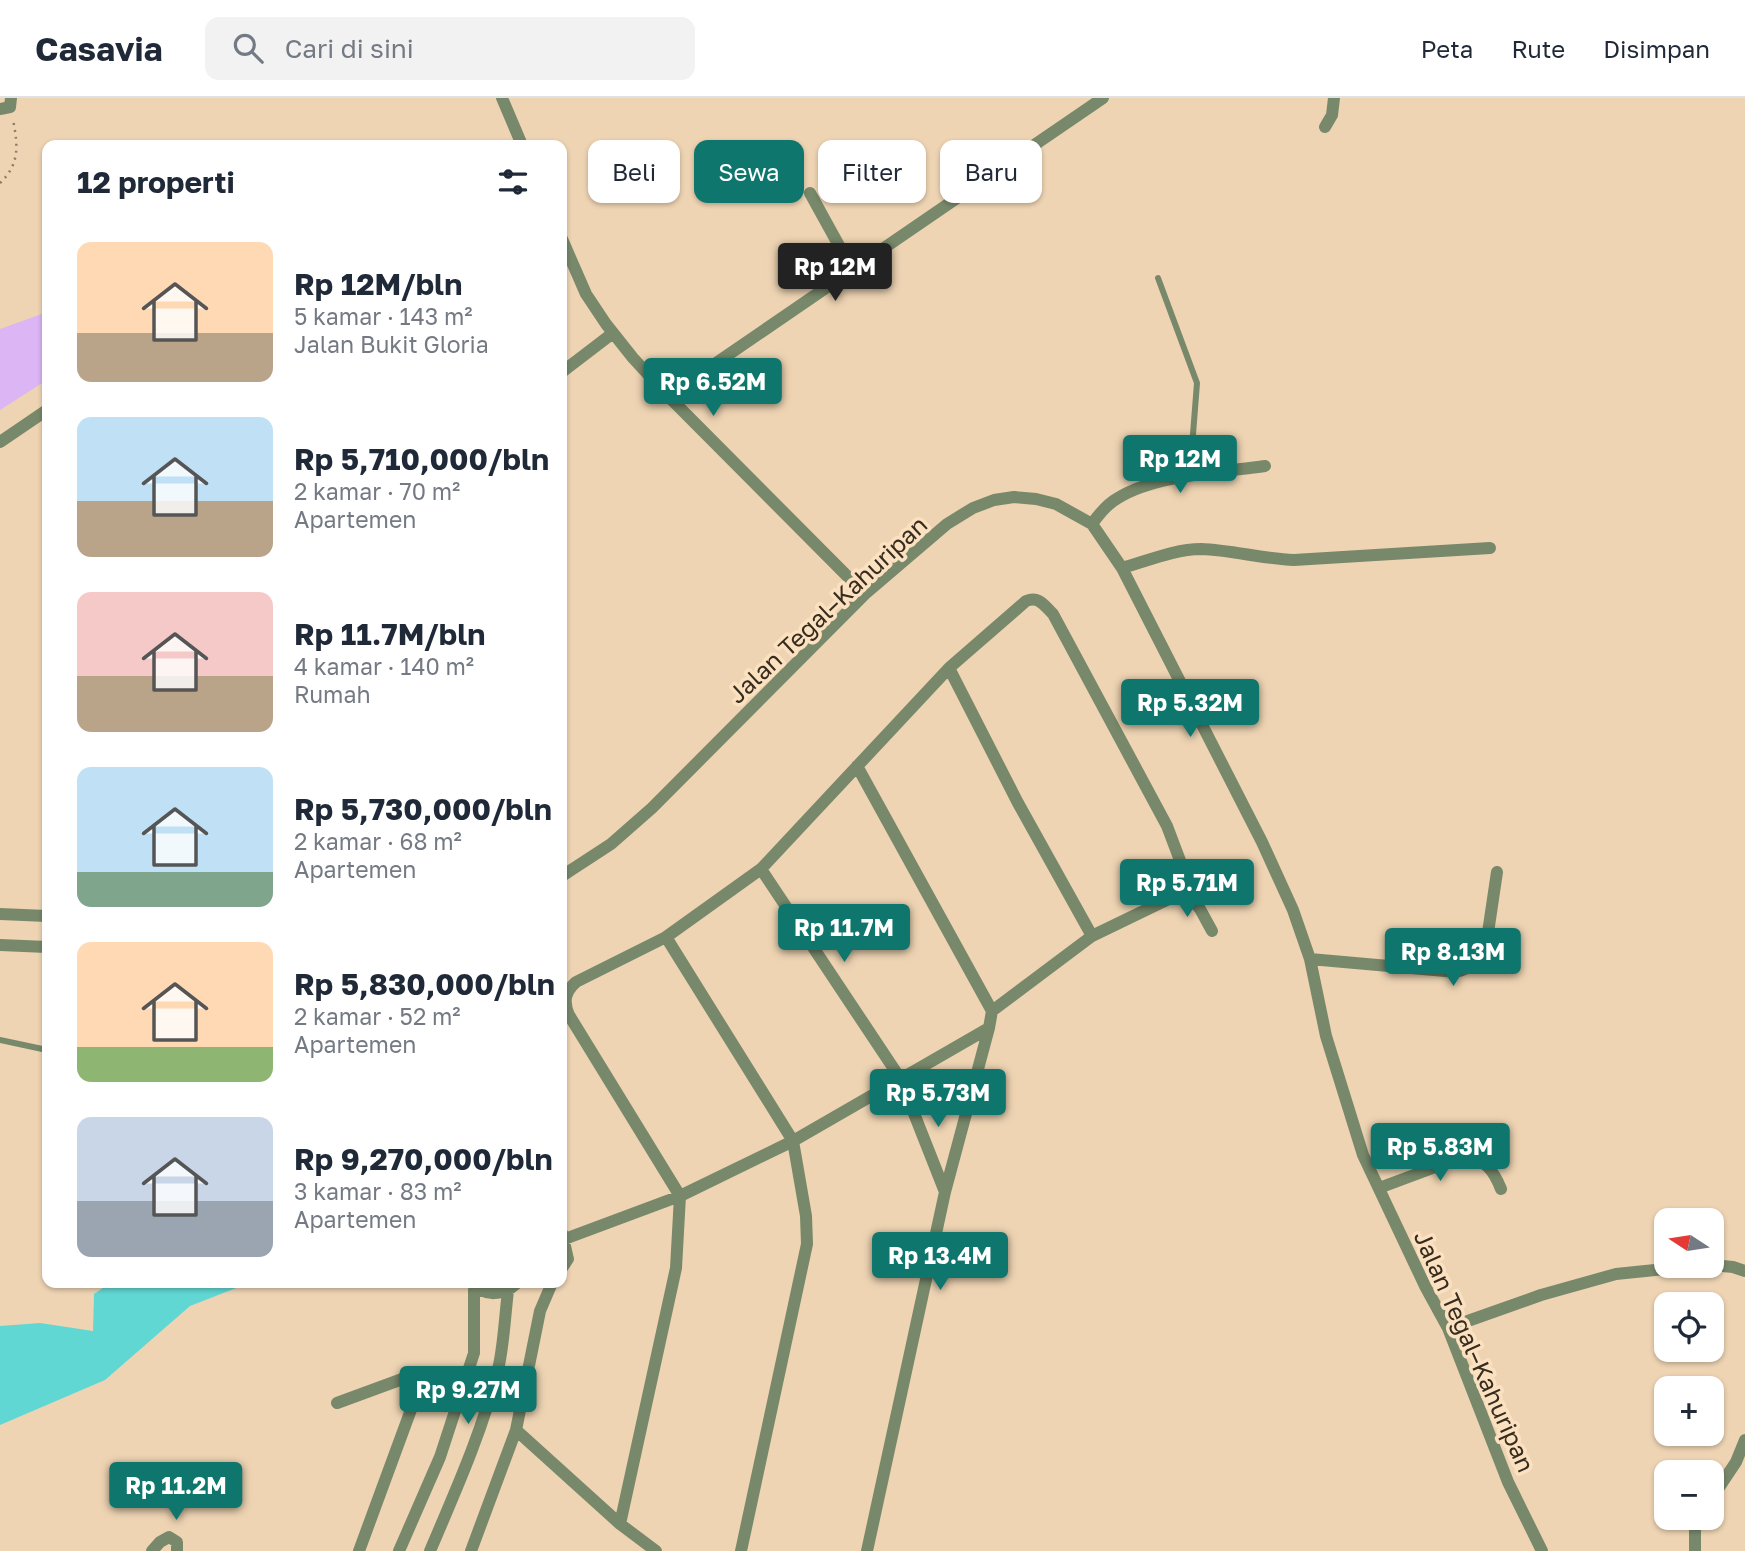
<!DOCTYPE html>
<html lang="id">
<meta charset="utf-8">
<style>
:root{--surface:#fff;--page:#f2f2f3;--text:#1f2937;--muted:#747a83;--line:#e0e1e3;--accent:#0f766e}
body{margin:0;font-family:"Golos Text",sans-serif;background:var(--page);color:var(--text);height:100vh;display:flex;flex-direction:column;font-size:26px;white-space:nowrap}
*{box-sizing:border-box;margin:0}
p{font-size:23px;color:var(--muted)}
.icon{flex:none;width:38px;height:38px;fill:none;stroke:currentColor;stroke-width:2;stroke-linecap:round;stroke-linejoin:round}
.map{position:relative;flex:1;overflow:hidden}
.details{position:absolute;left:42px;top:42px;width:525px;height:1148px;display:flex;flex-direction:column;background:var(--surface);border-radius:14px;box-shadow:0 2px 5px #0004}
.details>*{flex:none}
.guide{position:absolute;left:588px;top:42px;width:665px;height:63px;display:flex;gap:14px}
.needle{width:46px;rotate:282deg}
.fabs{position:absolute;left:1654px;top:1110px;display:grid;gap:14px}
.fabs a{display:grid;place-items:center;width:70px;height:70px;border-radius:14px;background:var(--surface);box-shadow:0 2px 5px #0004;font-size:35px}
.price{position:absolute;translate:-50% -60px;padding:0 16px;border-radius:7px;background:var(--accent);color:#fff;font-size:23px;line-height:46px;filter:drop-shadow(0 2px 4px #0008)}
.price::after{content:'';position:absolute;left:50%;top:42px;width:21px;height:16px;margin-left:-10px;background:inherit;clip-path:polygon(0 0,100% 0,50% 100%)}
.price.on{background:#222;color:#fff}
ul{padding:0;list-style:none}
li{display:flex;align-items:center;gap:21px;height:175px;padding:0 35px}
li span{display:grid;place-items:center;flex:none;width:196px;height:140px;border-radius:14px;color:#555}
li>.icon{margin-inline-start:auto}
span .icon{width:84px;height:84px;fill:#fffc;stroke-width:1}
li b{font-size:30px}
h2{display:flex;justify-content:space-between;align-items:center;height:84px;padding:0 35px;font-size:30px}
.chip{padding:0 24px;border-radius:14px;background:var(--surface);box-shadow:0 2px 5px #0004;font-size:24px;line-height:63px}
.chip.on{background:var(--accent);color:#fff}
header{display:flex;align-items:center;gap:42px;box-sizing:border-box;height:98px;padding:0 35px;background:var(--surface);border-bottom:2px solid var(--line)}
header strong{font-size:33px}
nav{display:flex;gap:38px;margin-inline-start:auto;font-size:24px}
.search{width:490px;height:63px;background:var(--page);display:flex;align-items:center;gap:18px;box-sizing:border-box;padding:0 24px;border-radius:14px;color:var(--muted);font-size:26px}
.map>svg:first-child{display:block}
</style>
<header>
<strong>Casavia</strong>
<div class="search"><svg class="icon" aria-label="search" viewBox="0 0 24 24"><circle cx="10" cy="10" r="6"/><path d="M15 15l6 6"/></svg>Cari di sini</div>
<nav><a>Peta</a><a>Rute</a><a>Disimpan</a></nav>
</header>
<div class="map">
<svg width="1745" height="1453" viewBox="0 0 1745 1453">
<rect width="100%" height="100%" fill="#eed4b3"/>
<!-- green -->
<path fill="#dcb5f4" d="M47,214v68l-47,30v-81z"/>
<!-- water -->
<path fill="#61d7d4" d="M110,1185h139l-59,23 -85,74 -105,45v-99l40,-3 53,8 1,-37z"/>
<g fill="none" stroke-linecap="round" stroke-linejoin="round">
<!-- path -->
<path stroke="#8d7b65" stroke-width="2.5" stroke-dasharray="2 5" stroke-linecap="butt" d="M0,85c20,-19 18,-38 13,-63"/>
<!-- service -->
<path stroke="#78896b" stroke-width="6" d="M1158,180l39,105 -5,64 6,27
M0,942l47,10"/>
<!-- minor -->
<path stroke="#78896b" stroke-width="12" d="M502,0l20,47
M0,11l10,-2 1,-9
M1325,29l7,-12 2,-17
M810,95l43,78
M562,141l24,55 20,30 27,34 35,38 197,198
M562,274l51,-39
M668,298l435,-298
M0,344l47,-32
M1092,426c7,-10 15,-20 26,-26 36,-23 105,-26 147,-32
M1122,470c25,-7 53,-19 79,-19 31,1 62,10 93,11l196,-12
M949,570l69,135 74,133
M857,668l135,245
M761,771l139,209 45,114
M562,778l49,-32 41,-36 213,-214 82,-70 26,-16 21,-8 20,-3 22,2 20,5 36,20 30,44 140,274 31,68 17,49 16,77 37,119 62,131 23,42 60,154 34,69
M1185,793l15,18 12,22
M0,816l47,2
M666,839l127,204 13,75 1,28 -66,307
M0,847l47,2
M1310,861l146,13c16,-4 23,-11 30,-26l11,-74
M1379,1090l86,-32c20,3 29,15 36,33
M562,1142l118,-44 113,-55 196,-113 3,-17 100,-75 93,-45 -1,-20 -17,-45 -114,-212c-9,-9 -14,-18 -27,-13l-77,67 -188,201 -95,68 -90,45c-11,10 -13,19 -7,33l111,181 -4,72 -56,256
M1712,1167l21,2 12,4
M562,1170l6,-9 -6,-26
M471,1185c14,14 32,13 46,0
M1448,1230l93,-33 75,-21 88,-9
M337,1305l68,-25 8,4 2,10 -3,15 -53,144
M516,1332l104,94 36,27
M1712,1400l24,-36 9,-22
M152,1453l8,-9 9,-5 8,5v9
M399,1453l41,-94 34,-104v-67
M430,1453c26,-61 53,-121 69,-186 5,-24 6,-50 9,-74
M471,1453l45,-121 24,-119 12,-28
M867,1453l78,-359 44,-164
M1695,1453v-27l4,-7"/>
</g>
<g text-anchor="middle" dominant-baseline="central" stroke-width="7" stroke-linejoin="round" paint-order="stroke">
<!-- street labels -->
<g font-size="24" fill="#362c1f" stroke="#fce1c0">
<text transform="translate(827 511) rotate(-43)">Jalan Tegal–Kahuripan</text>
<text transform="translate(1475 1253) rotate(66)">Jalan Tegal–Kahuripan</text>
</g>
</g>
</svg>
<div class="fabs">
<a><svg class="needle" viewBox="-14 -14 28 28"><path d="M0-13l5 13h-10z" fill="#e53935"/><path d="M0 13l5-13h-10z" fill="#747a83"/></svg></a>
<a><svg class="icon" aria-label="locate" viewBox="0 0 24 24"><circle cx="12" cy="12" r="6"/><path d="M12 2v4M12 18v4M2 12h4M18 12h4"/></svg></a>
<a>+</a>
<a>−</a>
</div>
<b class="price on" style="left:835px;top:205px">Rp 12M</b>
<b class="price" style="left:713px;top:320px">Rp 6.52M</b>
<b class="price" style="left:1180px;top:397px">Rp 12M</b>
<b class="price" style="left:1190px;top:641px">Rp 5.32M</b>
<b class="price" style="left:1187px;top:821px">Rp 5.71M</b>
<b class="price" style="left:844px;top:866px">Rp 11.7M</b>
<b class="price" style="left:1453px;top:890px">Rp 8.13M</b>
<b class="price" style="left:938px;top:1031px">Rp 5.73M</b>
<b class="price" style="left:1440px;top:1085px">Rp 5.83M</b>
<b class="price" style="left:940px;top:1194px">Rp 13.4M</b>
<b class="price" style="left:468px;top:1328px">Rp 9.27M</b>
<b class="price" style="left:176px;top:1424px">Rp 11.2M</b>
<div class="guide">
<a class="chip">Beli</a>
<a class="chip on">Sewa</a>
<a class="chip">Filter</a>
<a class="chip">Baru</a>
</div>
<section class="details">
<h2>12 properti<svg class="icon" aria-label="filters" viewBox="0 0 24 24"><path d="M4 7h16M4 17h16"/><circle cx="9" cy="7" r="2"/><circle cx="15" cy="17" r="2"/></svg></h2>
<ul>
<li><span style="background:linear-gradient(#ffd9b3 65%,#b9a48a 0)"><svg class="icon" aria-label="home" viewBox="0 0 24 24"><path d="M3 11l9-7 9 7M6 9v11h12V9"/></svg></span><div><b>Rp 12M/bln</b><p>5 kamar · 143 m²</p><p>Jalan Bukit Gloria</p></div></li>
<li><span style="background:linear-gradient(#bfe0f5 60%,#b9a48a 0)"><svg class="icon" aria-label="home" viewBox="0 0 24 24"><path d="M3 11l9-7 9 7M6 9v11h12V9"/></svg></span><div><b>Rp 5,710,000/bln</b><p>2 kamar · 70 m²</p><p>Apartemen</p></div></li>
<li><span style="background:linear-gradient(#f6c9c9 60%,#b9a48a 0)"><svg class="icon" aria-label="home" viewBox="0 0 24 24"><path d="M3 11l9-7 9 7M6 9v11h12V9"/></svg></span><div><b>Rp 11.7M/bln</b><p>4 kamar · 140 m²</p><p>Rumah</p></div></li>
<li><span style="background:linear-gradient(#bfe0f5 75%,#7fa58c 0)"><svg class="icon" aria-label="home" viewBox="0 0 24 24"><path d="M3 11l9-7 9 7M6 9v11h12V9"/></svg></span><div><b>Rp 5,730,000/bln</b><p>2 kamar · 68 m²</p><p>Apartemen</p></div></li>
<li><span style="background:linear-gradient(#ffd9b3 75%,#8fb573 0)"><svg class="icon" aria-label="home" viewBox="0 0 24 24"><path d="M3 11l9-7 9 7M6 9v11h12V9"/></svg></span><div><b>Rp 5,830,000/bln</b><p>2 kamar · 52 m²</p><p>Apartemen</p></div></li>
<li><span style="background:linear-gradient(#c9d6e8 60%,#9aa5b1 0)"><svg class="icon" aria-label="home" viewBox="0 0 24 24"><path d="M3 11l9-7 9 7M6 9v11h12V9"/></svg></span><div><b>Rp 9,270,000/bln</b><p>3 kamar · 83 m²</p><p>Apartemen</p></div></li>
</ul>
</section>
</div>
